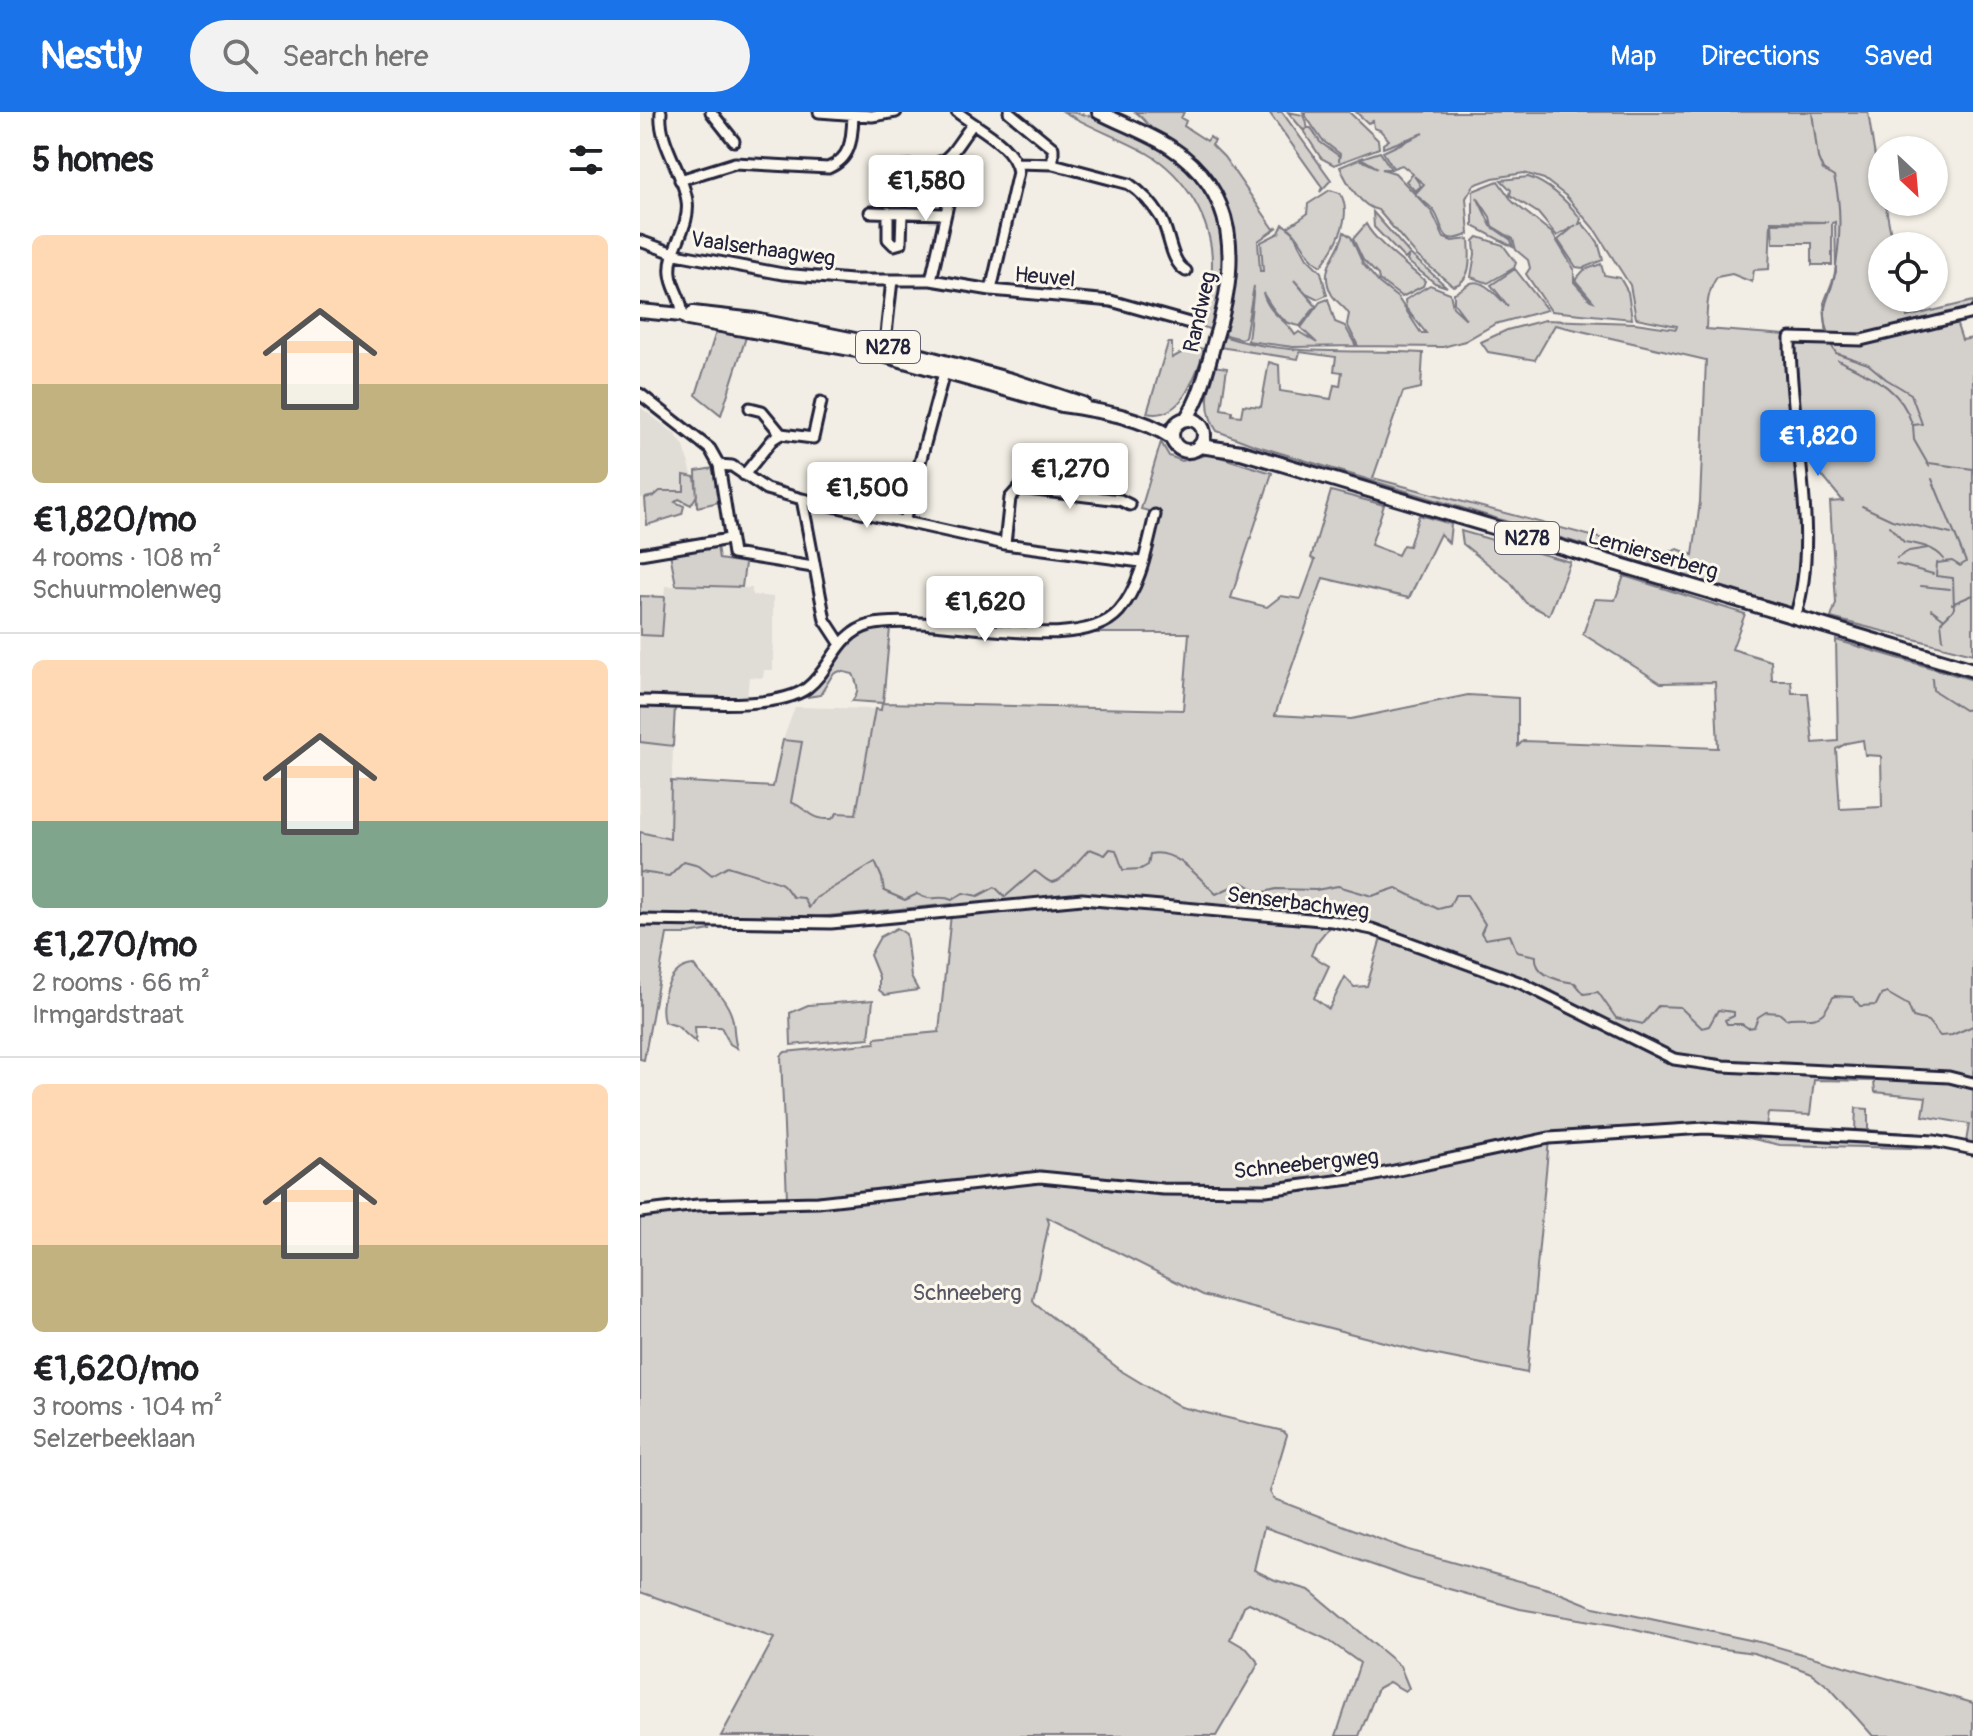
<!DOCTYPE html>
<meta charset="utf-8">
<style>
:root{--surface:#fff;--page:#f2f2f2;--text:#202124;--muted:#757577;--line:#e0e0e0;--accent:#1a73e8}
body{margin:0;font-family:Pangolin,sans-serif;background:var(--page);color:var(--text);height:100vh;display:flex;flex-direction:column;font-size:30px;white-space:nowrap}
*{box-sizing:border-box;margin:0}
p{font-size:26px;color:var(--muted)}
.icon{flex:none;width:44px;height:44px;fill:none;stroke:currentColor;stroke-width:2;stroke-linecap:round;stroke-linejoin:round}
.map{position:relative;flex:1;overflow:hidden}
.sheet{display:flex;flex-direction:column;background:var(--surface);width:640px}
.sheet>*{flex:none}
.needle{width:52px;rotate:154deg}
.buttons{position:absolute;left:1228px;top:24px;display:grid;gap:16px}
.buttons a{display:grid;place-items:center;width:80px;height:80px;border-radius:50%;background:var(--surface);box-shadow:0 2px 6px #0004;font-size:40px}
.price{position:absolute;translate:-50% -68px;padding:0 18px;border-radius:8px;background:#fff;color:#222;font-size:26px;line-height:52px;filter:drop-shadow(0 2px 4px #0008)}
.price::after{content:'';position:absolute;left:50%;top:48px;width:24px;height:18px;margin-left:-12px;background:inherit;clip-path:polygon(0 0,100% 0,50% 100%)}
.price.selected{background:var(--accent);color:#fff}
ul{padding:0;list-style:none}
li{display:grid;align-content:center;gap:16px;height:424px;padding:0 32px}
li+li{border-top:2px solid var(--line)}
li span{display:grid;place-items:center;height:248px;border-radius:12px;color:#555}
li>.icon{margin-inline-start:auto}
span .icon{width:144px;height:144px;fill:#fffc;stroke-width:1}
li b{font-size:34px}
h2{display:flex;justify-content:space-between;align-items:center;height:96px;padding:0 32px;font-size:34px}
header{display:flex;align-items:center;gap:48px;box-sizing:border-box;height:112px;padding:0 40px;background:var(--accent);color:#fff}
header strong{font-size:38px}
nav{display:flex;gap:44px;margin-inline-start:auto;font-size:28px}
.search{width:560px;height:72px;background:var(--page);display:flex;align-items:center;gap:20px;box-sizing:border-box;padding:0 28px;border-radius:44px;color:var(--muted);font-size:30px}
main{display:flex;flex:1;min-height:0}
.map>svg:first-child{display:block}
</style>
<header>
<strong>Nestly</strong>
<div class="search"><svg class="icon" aria-label="search" viewBox="0 0 24 24"><circle cx="10" cy="10" r="6"/><path d="M15 15l6 6"/></svg>Search here</div>
<nav><a>Map</a><a>Directions</a><a>Saved</a></nav>
</header>
<main>
<section class="sheet">
<h2>5 homes<svg class="icon" aria-label="filters" viewBox="0 0 24 24"><path d="M4 7h16M4 17h16"/><circle cx="9" cy="7" r="2"/><circle cx="15" cy="17" r="2"/></svg></h2>
<ul>
<li><span style="background:linear-gradient(#ffd9b3 60%,#c2b280 0)"><svg class="icon" aria-label="home" viewBox="0 0 24 24"><path d="M3 11l9-7 9 7M6 9v11h12V9"/></svg></span><div><b>€1,820/mo</b><p>4 rooms · 108 m²</p><p>Schuurmolenweg</p></div></li>
<li><span style="background:linear-gradient(#ffd9b3 65%,#7fa58c 0)"><svg class="icon" aria-label="home" viewBox="0 0 24 24"><path d="M3 11l9-7 9 7M6 9v11h12V9"/></svg></span><div><b>€1,270/mo</b><p>2 rooms · 66 m²</p><p>Irmgardstraat</p></div></li>
<li><span style="background:linear-gradient(#ffd9b3 65%,#c2b280 0)"><svg class="icon" aria-label="home" viewBox="0 0 24 24"><path d="M3 11l9-7 9 7M6 9v11h12V9"/></svg></span><div><b>€1,620/mo</b><p>3 rooms · 104 m²</p><p>Selzerbeeklaan</p></div></li>
</ul>
</section>
<div class="map">
<svg width="1333" height="1624" viewBox="0 0 1333 1624">
<rect width="100%" height="100%" fill="#f2eee5"/>
<filter id="ink" filterUnits="userSpaceOnUse"><feTurbulence type="fractalNoise" baseFrequency=".0125" numOctaves="2"/><feDisplacementMap in="SourceGraphic" scale="16" xChannelSelector="R" yChannelSelector="G"/><feConvolveMatrix kernelMatrix="1 2 1 2 8 2 1 2 1" color-interpolation-filters="sRGB"/></filter>
<g filter="url(#ink)">
<!-- built -->
<path fill="#e0dcd6" d="M0,295l35,27 9,12 8,29h-8l1,16h-25l-6,5 -14,2z
M25,474l87,2v7l21,2v73h-9l-1,8 -14,-1 -2,21 -107,-1v-62l22,1z
M155,595l80,2 -19,105 -19,-1 -5,6 -11,1 -11,-3 -9,-11 -10,-4 10,-59 -18,-3z
M0,630l33,4 -3,93 -30,-7z"/>
<!-- green -->
<path fill="#d4d1cc" stroke="#7b7a84" stroke-width="2" fill-rule="evenodd" d="M424,0c25,0 41,11 64,21 96,41 110,103 83,197l-10,-4c4,-20 11,-41 11,-61 1,-44 -27,-90 -65,-112 -27,-15 -56,-25 -83,-41z
M495,0h49l-3,6 5,3 -2,5 23,15 3,-4 5,4 -3,4 12,12 50,72 4,-2 -20,14 2,30h3l-2,-29 18,-9 4,-9 10,8 14,26 14,14 6,23 -9,4 -12,-6 -12,-13 22,26 -16,20c-19,-2 -28,-18 -37,-33 6,22 24,27 32,42l4,-3 18,11 -16,-15 19,-26 8,-3 7,23 10,4 11,20 -63,1 -45,-6 6,-55 -9,51 -4,2 -18,-5c18,-65 24,-127 -31,-177 -12,-11 -30,-17 -40,-28 -7,-7 -9,-12 -17,-17z
M629,0h13l49,68 -11,12 2,-5z
M648,0l15,3 5,13h3l9,14 19,14v5l1,-7 -18,-14 -19,-28h46l29,28 1,8 -45,17 -13,-7 -17,-26 2,-3 -3,1z
M716,0h512l14,90h3l8,44h-11v52h21l4,19 66,-16v11l-117,32 100,-22 6,18 11,-2v316l-142,-36 5,-15 -6,-101 13,-1 -43,-52c2,54 7,106 -7,159l-539,-163 -37,-14c-14,-20 -9,-43 -3,-65l13,2 -6,41 11,2v4l9,1 2,-11 18,2 8,-45 10,3 1,26 51,8 3,-14 6,1 2,-14 -8,-1 2,-14 -36,-5 -2,7 -79,-12 4,-11c63,21 134,13 200,17l-2,35 -18,4 -30,86 286,76 19,-5 15,6 7,-53 6,-142 -151,-35 -20,35 -47,-8 -7,-10 26,-12 38,-10 90,3 41,6 1,-3 -41,-8 -6,-33 -35,-55 -29,-34 -22,-17 -20,-6 -31,5 -19,7 -8,13 3,36c-30,14 -24,-7 -35,-23 -4,-6 -13,-11 -19,-17l9,-10 -10,-8 7,10 -6,5 -9,-10 7,-7 -11,-9 -9,3 -10,-16 41,-19 -41,15v-4l6,-4 -9,-10 -6,-2 -1,-7 -5,2zM1131,109l57,1 -56,1 1,20h39v22h20v-42l3,-1 1,50 -12,31 3,35 -121,-9c1,-18 0,-36 11,-52l15,-3 20,8 2,-12 15,-1z
M740,40l11,17h-9l13,4 37,39 12,26 8,3 17,-2c1,17 4,42 -16,47l-36,-30 -39,-46c-17,-3 -31,-27 -38,-43l19,-8 19,9 -17,-10z
M888,65c22,7 39,24 53,42l-2,5 3,-1 16,19 5,18 -20,8 -7,-1 -18,-27 18,-15 -19,11 -19,-23 -28,-18 1,-5 -10,-10z
M858,69l15,21 39,31 22,36v13l16,18 3,1 -18,-21 9,-10 17,-6 3,11 16,3 8,14 4,27 -81,-8 -25,-37 4,-6 -2,-8 -12,-10 -3,-11 -21,-13 -2,-9 -13,-20 14,29 20,14 2,7 -40,-21v-35z
M690,78l10,3c14,23 -5,55 -19,73 -16,-9 -19,-30 -33,-39l19,-13 1,-10z
M733,100l37,42 37,33 -12,-4 -28,-22 2,-6 -4,4 -31,-32z
M726,112c9,18 43,43 59,57l-2,5 -21,11 -23,-17 -1,-5 -15,-15 -10,-21z
M704,120l7,5 12,27 16,19 19,15 23,35h5l-20,-25 -1,-8 25,-15 20,8 3,14 13,12 -12,-16v-10c6,-2 11,-7 17,-10 13,-5 28,16 37,23l-17,-21 24,-16 32,41 -52,14 -30,17 -22,6 -85,-1 -11,-22 2,-10c-6,-9 -12,-11 -17,-19 -15,-28 7,-39 12,-63z
M838,125l25,8 13,18 -2,5 -26,15 -17,-6 4,-23 -1,-13z
M76,220l30,5 -25,78 -25,-20z
M528,231h4v15l20,-11 13,2c-10,27 -23,72 -58,64z
M521,330l8,14 13,5 28,-7 62,19 -41,125 36,9 14,-11 20,3 14,-39 -4,-2 20,-67 53,14 -13,40 27,10 5,-10 6,1 10,-31 32,9 -2,19 -9,-9 -31,64 -86,-20 -48,137 76,4 117,-24 50,3v48l5,-5 195,7 -3,-66 -54,1 -78,-49 12,-35 20,1 9,-24 121,38 -13,35 39,12 1,20h19l1,12h16l5,50 25,-2 -2,-101 137,40v474l-20,-5 -173,-4 -54,-12 -40,1 2,-2 155,1v-3h12l1,-22 12,1v21l74,6 24,6 3,-18 -46,-8 3,-19 -51,-5 -1,-11 -60,-1 -4,35 -42,-2 -2,14 -64,-2 -153,15 -22,233 -105,-21 -219,-57 -156,-78 2,6 -16,77 2,4 88,68 58,35 102,24 4,4 -17,57 4,7 134,51 144,40 42,17 170,36 209,60v33h-100l-43,-48 -19,-15 -16,-6 -41,-14 -52,-7 -88,-21 -94,-16 -110,-31 -146,-51 -10,43 21,10 34,10 91,76 9,22 -4,3 -16,-9 -11,6 -19,48h-23l24,-73 -32,-23 -79,-37 -5,3 -14,33 17,10 12,14 -43,73h-495l53,-98 -134,-46v-379l121,-6 277,-29 126,14 80,3 71,-6 -1,-9 -55,6h-65l-168,-12 -210,26 -29,-2 -6,-142 4,-4 90,-9v-5l64,-6 13,-128 -135,13 -11,4 -166,-3v-86l30,7 1,-58 102,6 10,-47 19,2 -11,60c19,8 17,18 41,17l5,-6 19,1 19,-105 6,1 1,-7 -30,-2c8,-10 6,-16 1,-27l-13,-3 -7,3 -13,21 -20,3c39,-27 33,-67 90,-70l-7,75 300,7 6,-77h-97l27,-18 37,-91 -7,-13 -8,-2zM1223,628l2,15 16,1 1,51 -42,2 -4,-60 11,-6zM686,811l57,8 -16,55 -13,1 -9,-10 -16,32 -15,-11 15,-32 -18,-11 5,-12 14,-17z
M74,356l5,34 -22,5 -1,-36z
M44,363l11,2 2,18 -6,10 -12,-6 -4,3 9,4 -2,8 -35,11 -2,-27 9,-2 6,-5h24z
M821,419l109,31 -21,53 -23,-12 -17,-22 -46,-37z
M73,433l4,1 2,13 26,4 -3,24 -66,-2 -6,-32z
M0,484l25,1 -3,39 -22,-1z
M0,594h35l-2,40 -33,-4z
M0,812l68,3 2,3 -21,4h-22l-23,126 -4,-1z
M257,816l9,6 5,43 7,13 -33,5 -6,-5v-13l-9,-22 10,-18z
M53,853c13,16 33,31 39,52 3,11 1,19 5,31l-7,-4 -9,-17h-26l1,16 -19,-17 -13,-4c-6,-20 4,-55 29,-57z
M233,888l-4,38 -78,7 -1,-32 18,-8z"/>
<g fill="none" stroke-linecap="round" stroke-linejoin="round">
<!-- stream -->
<path stroke="#76747f" stroke-width="2" d="M1172,0l6,46 5,12 11,7c8,29 6,65 1,95 -4,29 -17,30 -6,62
M1190,231l6,10 32,11 18,15 25,15 11,30 -9,1 1,15 15,26
M1198,248c32,16 63,27 74,64
M1289,351l44,6
M1292,367l34,83 -6,4 -8,-5 -15,2 -1,13 17,2 1,31 -13,13 2,17
M1222,394l30,14 59,14
M1249,414l15,16c14,2 31,5 40,17
M1257,446l12,-7 19,-3
M1256,452l37,10
M1281,474l29,3
M1312,492l21,-9
M1291,497l12,9
M1292,567l1,11 31,20 9,-1
M0,760l29,4 15,-15 15,4 13,10 16,-9c18,6 35,10 52,17 6,2 8,10 13,14l11,1 5,10 7,-10 59,-36 7,16 2,13 21,9 12,-6c15,9 22,0 35,6l11,-7 15,3 17,-9 10,10 30,-26c5,3 11,10 16,11 12,2 30,-27 39,-33l15,6 5,-6 6,1 7,20 18,-1 7,-4 2,-11c26,-6 49,24 66,40l26,-12 19,11 15,-4 40,1 22,-4 34,10 24,-8 42,21 12,-3 5,-11h12l18,29 -4,9 4,6 25,-4 7,17 19,4c-2,20 23,25 39,27l9,11 14,-2 18,26 27,6 15,-18 22,1 22,21 7,-2 9,-16 16,2v4l-9,4 2,4h15l6,4 6,-1 4,-10 8,-5 13,1 7,6c11,-4 27,3 36,-5 5,-4 8,-13 12,-18l19,1 7,9 16,-1 5,-10 6,-2 21,12 5,12 15,4 12,15 12,-1 21,-9"/>
<defs>
<path id="minor" d="M21,0c-3,31 22,59 26,89 4,26 -19,48 -16,73 1,15 12,25 11,41
M71,0l23,29
M179,0l53,4 24,-4
M317,0c20,16 57,32 61,60l-27,118
M369,0l44,36v16
M377,51l36,1 76,20c12,8 24,21 32,34 9,15 9,44 25,53
M267,54c44,1 40,-9 65,-41
M40,68l55,-17 93,5c24,-10 24,-30 25,-53
M230,100l75,2
M248,100v27l6,6 7,-2 1,-30
M0,129l36,13 107,20 68,6h80l60,10 120,11 82,23
M291,168l24,-107
M244,240l8,-72
M0,282l70,55 9,16 13,1 34,23 36,10 203,45 136,18
M110,296l12,3 19,23 32,4 8,-36
M79,353l14,89 80,13
M104,363l29,-36 8,-5
M162,387l23,121 15,23
M264,410l41,-153
M365,432l5,-46 9,-10 101,12 10,5
M0,442l89,-15
M1155,505c27,-82 -6,-193 -5,-279l71,2 112,-27
M0,589c41,0 136,11 167,-13 25,-19 29,-54 63,-63 64,-14 207,34 249,-14 22,-25 28,-64 36,-96
M0,808l191,3 251,-24 250,22 40,8 149,54 153,76 49,7 226,11 24,6
M0,1100l57,-7 121,-3 222,-25 123,12 103,1 100,-13 183,-39 156,-10 229,13 39,8"/>
<path id="major" d="M459,0c23,12 49,21 71,35 69,45 68,116 47,186 -9,29 -14,61 -31,86
M0,199l42,4 6,4 195,36 179,50c37,6 77,11 109,32
M53,201l62,7 130,26 126,34 72,24
M532 323a16 16 0 1 1 32 0a16 16 0 1 1-32 0Z
M560,334l41,6 732,218"/>
</defs>
<!-- minor casing -->
<use href="#minor" stroke="#22223b" stroke-width="15"/>
<!-- major casing -->
<use href="#major" stroke="#22223b" stroke-width="18"/>
<!-- minor -->
<use href="#minor" stroke="#fbf7ec" stroke-width="9"/>
<!-- major -->
<use href="#major" stroke="#fbf7ec" stroke-width="12"/>
</g>
</g>
<g text-anchor="middle" dominant-baseline="central" stroke-width="6" stroke-linejoin="round" paint-order="stroke">
<!-- shield labels -->
<g fill="#fbf7ec" stroke="#636270" stroke-width="2">
<rect x="216" y="219" width="64" height="32" rx="6"/>
<rect x="855" y="410" width="64" height="32" rx="6"/>
</g>
<g font-size="20" font-weight="bold" fill="#22223b">
<text x="248" y="235">N278</text>
<text x="887" y="426">N278</text>
</g>
<!-- street labels -->
<g font-size="22" fill="#22223b" stroke="#fbf7ec">
<text transform="translate(123 137) rotate(8)">Vaalserhaagweg</text>
<text transform="translate(405 165) rotate(5)">Heuvel</text>
<text transform="translate(560 200) rotate(-77)">Randweg</text>
<text transform="translate(1013 442) rotate(16)">Lemierserberg</text>
<text transform="translate(658 791) rotate(7)">Senserbachweg</text>
<text transform="translate(666 1052) rotate(-6)">Schneebergweg</text>
</g>
<!-- park labels -->
<g font-size="22" fill="#575766" stroke="#fbf7ec">
<text x="327" y="1181">Schneeberg</text>
</g>
</g>
</svg>
<div class="buttons">
<a><svg class="needle" viewBox="-14 -14 28 28"><path d="M0-13l5 13h-10z" fill="#e53935"/><path d="M0 13l5-13h-10z" fill="#757577"/></svg></a>
<a><svg class="icon" aria-label="locate" viewBox="0 0 24 24"><circle cx="12" cy="12" r="6"/><path d="M12 2v4M12 18v4M2 12h4M18 12h4"/></svg></a>
</div>
<b class="price" style="left:286px;top:111px">€1,580</b>
<b class="price selected" style="left:1178px;top:366px">€1,820</b>
<b class="price" style="left:430px;top:399px">€1,270</b>
<b class="price" style="left:227px;top:418px">€1,500</b>
<b class="price" style="left:345px;top:532px">€1,620</b>
</div>
</main>
